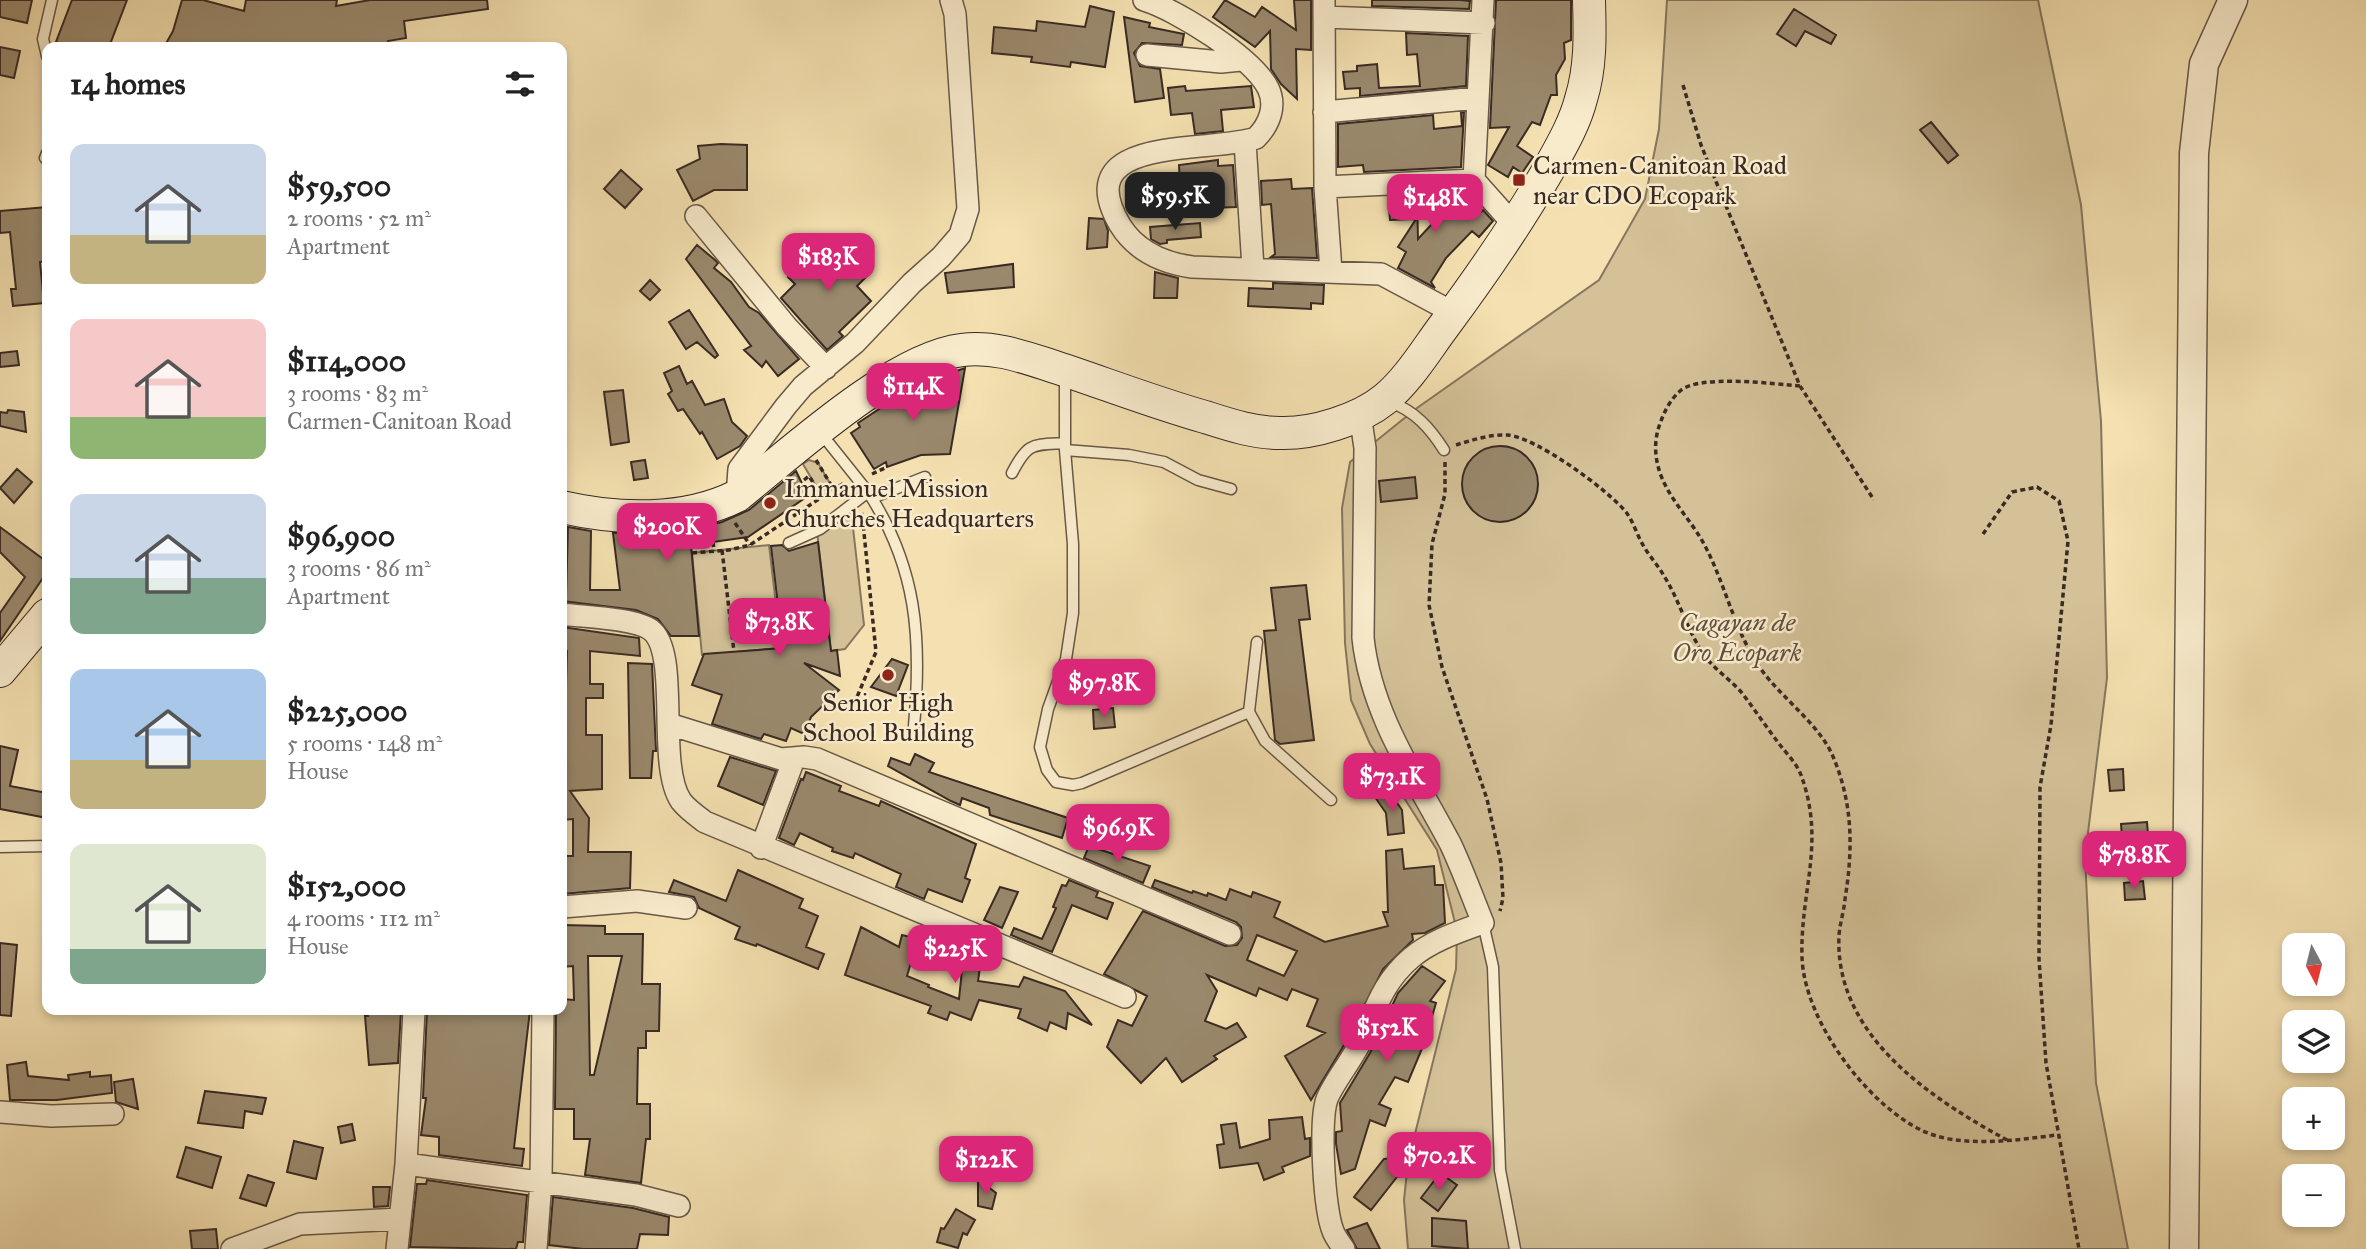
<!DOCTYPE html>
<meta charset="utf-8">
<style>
:root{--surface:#fff;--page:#f6f6f6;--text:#222;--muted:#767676;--accent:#db2777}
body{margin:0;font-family:"IM FELL Great Primer",serif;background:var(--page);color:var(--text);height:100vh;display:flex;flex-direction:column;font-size:26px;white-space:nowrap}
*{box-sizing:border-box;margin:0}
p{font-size:23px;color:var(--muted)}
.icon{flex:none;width:38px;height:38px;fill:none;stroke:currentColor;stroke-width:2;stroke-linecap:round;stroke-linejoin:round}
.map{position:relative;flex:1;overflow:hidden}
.side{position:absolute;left:42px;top:42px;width:525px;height:973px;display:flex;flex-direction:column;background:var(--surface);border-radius:14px;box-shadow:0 4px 10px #0003}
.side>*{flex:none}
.needle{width:46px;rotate:173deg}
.fabs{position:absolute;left:2282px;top:933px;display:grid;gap:14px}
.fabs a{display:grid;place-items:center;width:63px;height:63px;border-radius:14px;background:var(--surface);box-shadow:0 4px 10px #0003;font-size:35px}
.price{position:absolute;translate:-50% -60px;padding:0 16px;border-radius:14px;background:var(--accent);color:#fff;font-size:23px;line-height:46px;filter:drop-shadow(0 2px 4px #0008)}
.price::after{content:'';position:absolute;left:50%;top:42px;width:21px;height:16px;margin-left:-10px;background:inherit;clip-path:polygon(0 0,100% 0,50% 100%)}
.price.selected{background:#222;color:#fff}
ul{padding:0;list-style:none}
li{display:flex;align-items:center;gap:21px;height:175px;padding:0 28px}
li span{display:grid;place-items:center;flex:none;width:196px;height:140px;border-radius:14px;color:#555}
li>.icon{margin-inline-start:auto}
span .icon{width:84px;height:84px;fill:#fffc;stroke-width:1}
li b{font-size:30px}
h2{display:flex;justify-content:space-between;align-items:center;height:84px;padding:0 28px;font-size:30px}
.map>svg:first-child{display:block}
</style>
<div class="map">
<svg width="2366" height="1249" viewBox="0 0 2366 1249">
<rect width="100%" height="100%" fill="#f4e0b0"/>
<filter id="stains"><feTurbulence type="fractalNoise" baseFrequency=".00286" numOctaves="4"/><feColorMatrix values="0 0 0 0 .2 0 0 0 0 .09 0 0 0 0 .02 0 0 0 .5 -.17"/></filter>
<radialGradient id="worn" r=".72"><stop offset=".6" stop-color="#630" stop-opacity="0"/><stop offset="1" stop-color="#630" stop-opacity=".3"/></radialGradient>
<!-- green -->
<path fill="#d4c198" stroke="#86765e" stroke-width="2" d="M1667,0h371l43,205 20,216 6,257 -22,179 11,226 32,166h-720l-4,-49 4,-38 48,-193 1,-38 -20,-81 -67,-106 -19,-44 -6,-57 -3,-135 8,-46 67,-54 182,-128 46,-81 14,-70z
M809,460l9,3 13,22 -11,8 -17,-29z
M851,510l13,115 -19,24 -14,2 -15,-128z
M769,545l12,103 -79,7 -10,-102z"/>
<!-- building -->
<path fill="#9a896d" stroke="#392a24" stroke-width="2" fill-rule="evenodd" d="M0,0h32l-5,23 -27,-6z
M72,0h55l-18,47h-39l-14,-5z
M182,0h21l41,11 2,-11h91l-1,6 34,-6h117l1,9 -84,12 2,17 -18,3 1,6h-225l9,-16z
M1225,0l30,17 7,-10 34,23 -2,-30h17v50l-15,-1 1,50 -16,-15 -10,-15 -1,-38 -15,16 -42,-30z
M1372,0h88l10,1 -1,8 -97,-3z
M1496,0h75v40l-7,3 1,16 -9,16 1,20h-6l-11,30 -8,-3 -15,24 16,11 -11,16 -9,-6 -5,10 -20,-12 21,-38 -19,1z
M1090,6l24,6 -9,55 -34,-5 -1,5 -39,-5 1,-5 -40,-4 2,-26 42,4 1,-10 48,6z
M1794,9l42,26 -5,9 -26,-13 -9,15 -19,-12z
M1124,17l26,6 -1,4 35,7 -2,11 -40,-2 -8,10 6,13 20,3 4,29 -29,4z
M1406,33l62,3 -2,50 -106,10v-8l-15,1 -2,-17 14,-1v-5l20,-2 2,24 41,-2 -3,-32 -10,1z
M0,47l20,4 -6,27 -14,-3z
M1185,86l1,5 65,-5 3,21 -33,3 2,21 -28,3 -3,-21 -21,2 -3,-27z
M1464,112l-3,55 -97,5 -1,-7 -25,2v-43l95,-9 1,14 28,-3 -1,-13z
M1931,122l27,33 -10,8 -28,-33z
M721,144l26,1v45h-33l-21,11 -16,-31 23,-11 -2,-13z
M1218,160v6l15,-1 3,42 -26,1 -2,-27 -28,3 -1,-19z
M621,170l21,19 -17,19 -21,-19z
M1291,179l1,10 20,-1 5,70 -46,-1 4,-3 -4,-50 -9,1 -1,-24z
M1460,194l21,18 2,-2 10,11 -14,16 -7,-6 -26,27 -15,24 4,6 -37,-20 8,-16 -8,-5 18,-28 -26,1 -2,-23 29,-1 1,43z
M47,207v54l-7,1 4,41 -31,3 -2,-17h5l-6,-57 -10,1v-22z
M1089,218l15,1 4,12 -1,16 -20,2z
M1200,223l1,14 -34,3v3l-7,1 -9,-5 -1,-12z
M833,238l36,36 -12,12 14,15 -32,31 4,4 -16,14 -46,-52 14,-14 -7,-7z
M697,245l18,15 3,3 -4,5 17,14 18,25 10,6 40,46 -21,17 -12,-15 -4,6 -18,-17 7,-4 -65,-87z
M1013,264l1,23 -66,6 -3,-20z
M1155,272l23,6 -1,20h-23z
M650,280l10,10 -10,10 -10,-9z
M1273,283l51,2 -1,19 -12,-1v6l-63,-3 1,-18 24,1z
M689,310l29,45 -3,3 -18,-16 -11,7 -17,-27z
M17,351l2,14 -19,2v-14z
M679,366l8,18 5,-3 13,24 19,-6 8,23 15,14 -7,10 -23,13 -15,-27 -2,2 -17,-25 -5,2 -10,-17 4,-3 -8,-18z
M965,368l-15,86 -29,1 -34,12 -1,-5 -12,7 -23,-36 9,-6 -2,-4 56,-37z
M623,390l6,52 -18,3 -7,-53z
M8,410l16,2 2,20 -26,-6v-14l7,1z
M1462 484a38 38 0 1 1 76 0a38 38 0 1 1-76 0Z
M645,460l3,18 -14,2 -3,-18z
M17,469l15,13 -18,21 -14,-15z
M796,471l12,25 -60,41 -57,8 8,91h-28l-13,-17 -22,-9 -74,-9v-4h4l2,-70 23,4 -1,59h30l-7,-57h62l47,-11 27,-12z
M1415,477l2,21 -36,4 -2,-21z
M0,527l47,35v10l-47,69v-28l25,-36 -25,-25z
M818,542l13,109 6,-1 3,26 -36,-13 35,27 -28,27 -7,17 -13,-6 -5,13 -22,-7 -3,5 -49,-15 10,-29 -30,-10 12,-31 79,-6 -12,-102 11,-1 7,6z
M1306,585l4,34 -11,1 15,120 -34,4 -5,-4 -11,-109 12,-1 -5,-42z
M562,627l77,11 1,18 -50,-5v33h13v14h-17v37h16v54l-32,2 19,27 -1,34h43l-1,36 -68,6v-38h11v-37l-11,1 5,-169h-5z
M892,659l16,6 -12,31 -25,-9z
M628,663l24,1 4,87h-3l-2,27h-21z
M1113,708l2,19 -21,2 -1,-19z
M0,746l18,4 -8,36 37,7v25l-47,-9z
M915,754l19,9 -5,9 139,46 -6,20 -72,-23 -1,-7 -27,-10 -2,7 -9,-4 -63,-35 3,-8 19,7z
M730,757l46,14 -13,34 -45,-19z
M2123,769l1,21 -14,1 -2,-21z
M806,772l35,14 -2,5 40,15 2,-5 95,43 -11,34 5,2 -8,22 -34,-13 -4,10 -28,-12 5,-13 -46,-21 -2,5 -21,-7 1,-3 -33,-15 -6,12 -15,-7 22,-59 2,1z
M1387,788l15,22 2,23 -16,2 -2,-22 -11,-16z
M2147,822l2,26 -26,2 -2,-26z
M1089,846l61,20 -7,17 -59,-25z
M1402,849l2,20 30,-3 1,19h8l2,38 -20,10 -13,1 1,6 -30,29 -36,71 -36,60 -26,-44 40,-23 -18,-7 11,-27 -26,-10 -5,11 -28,-12 -3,8 -49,-21 10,16 -12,30 21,8 11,-6 9,14 -32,19 3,3 -35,23 -16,-24 -25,25 -34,-36 11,-27 14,6 15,-30 -43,-22 39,-63 82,35 12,-1 5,-7 -1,-11 -5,-5 -84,-35 3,-7 37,13 1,-2 14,5 1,-3 18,7 4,-11 21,8 2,-5 27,10 -6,15 51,25 63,-16 -5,-14h5l-2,-61zM1257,935l40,16 -13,25 -37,-16z
M738,870l65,29 -4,9 19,8 -12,31 18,7 -6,15 -61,-25 -1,2 -21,-7 5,-12 -41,-19 -5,-11 -25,-5 5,-12 52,21z
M1069,880l29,12 -2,5 17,6 -6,16 -35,-14 -20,47 -41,-17 3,-7 28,11 14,-31 -3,-1 9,-22 4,1z
M2143,881l2,18 -20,1 -1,-17z
M1000,887l18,5 -16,36 -18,-8z
M562,925l43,1v8h38l-1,50h18l-1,47h-13v17h-8l-1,56h13v35h-4l-5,44 -56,-8 5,-36h-16v-30h-19l1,-99h6v-11l12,1 -1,-34 -11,1zM588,956h34l-28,119h-4z
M861,927l38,20 3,-12 16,4 -11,37 22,9 -1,2 31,12 4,-39 18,1 -3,20 41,6 5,-10 41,14 27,34 -24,-12 -2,16 -16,-7 -3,9 -29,-13 3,-9 -42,-9 -8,20 -21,-8 -3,8 -19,-7 3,-7 -86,-31z
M0,943l17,2 -6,71 -11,-1z
M1422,966l23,15 -15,20 6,2 -7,24h2l-23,55 -13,-5 -16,27 12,5 -6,17 -15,-6 -15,49 -14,5 -5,-30v-12l6,-1 -2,-28 30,-50 28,-60z
M367,1010h34l-3,53 -29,2 -4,-49h3z
M427,1010h103l-16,138 10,1 -2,17 -83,-11v-18l-18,-2 5,-37h-3z
M26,1062l2,14 41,4 -1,-5 22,-3v5l21,-2 1,18 -55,7h-47l-3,-35z
M133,1079l5,30 -22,-7 -2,-20z
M205,1091l61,7 -4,16 -17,-3 -2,17 -45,-5z
M1302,1117l3,22 5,-1v18l-28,11 2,5 -20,8 -6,-17 -38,5 -3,-23 7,-1 -3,-19 15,-2 4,25 30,-9 -1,-19z
M352,1124l3,16 -14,3 -3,-16z
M294,1141l29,7 -7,31 -29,-7z
M186,1147l35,10 -9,31 -35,-11z
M1401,1157l1,20h-5l-26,33 -17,-13 30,-38z
M1440,1173l17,12 -19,26 -17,-13z
M248,1175l26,8 -8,23 -26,-8z
M978,1179l18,14 -4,16 -14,-3z
M427,1180l100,15 -4,47h-5l-2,7 -106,-2 7,-63h9z
M373,1187h17l-2,19 -14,1z
M553,1197l80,11 36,9 -1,18 -28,-1 -3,15h-54l-34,-4z
M956,1209l19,11 -8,15 -4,-2 -5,15 -21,-6 4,-14 3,1z
M1432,1218l34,3 2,28 -36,-3z
M1367,1223l13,26h-23l-10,-19z
M216,1229l2,20h-26l-2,-18z"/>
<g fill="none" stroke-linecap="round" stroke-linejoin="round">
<defs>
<path id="service" d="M47,56l-4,-17 9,-39
M45,158l2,-5
M1065,373v77l8,94v69l-7,46 -18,50 -8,38 7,23 9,12 17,3 9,-2 167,-71 8,-70
M1390,402c25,9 40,26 54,48
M1065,450l64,5 35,7 34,18 33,9
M1012,473c16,-31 20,-28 53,-30
M868,492c49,75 54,146 46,234
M872,498l53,-21
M789,543l31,-14 48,-37 -48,-60
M1249,712l16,29 66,59
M0,847l47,-1
M1483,923l10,44 7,203 15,79"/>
<path id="minor" d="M1144,0c33,10 108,57 124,88 9,18 1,37 -12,50 -45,16 -190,-5 -136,87 16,26 44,38 72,42l189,7 73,39
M1324,0l1,187 6,84
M1483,0l-9,180 41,46
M1324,17l160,6
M1147,55l74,7 20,-2
M1324,112l154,-14
M1245,142l8,126
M1325,187l149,-7
M696,216l91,111 39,41
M737,496l2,-27 47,-63 17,-20 52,-43 57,-60 29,-26 19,-22 8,-26 -13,-195 -4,-14
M562,614c21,3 73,4 89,16 30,23 5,134 30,171 6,8 16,15 24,21l420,175
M669,724l112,35 23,-2 13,2 413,175
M761,848l33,-89
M562,907l75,-6 49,7
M0,1112l51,4 62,-2
M406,1164l230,31 43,11
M232,1249l68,-25 100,-5
M397,1249l9,-85 8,-154
M536,1249l5,-68 2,-171
M1344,1249c-4,-6 -9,-12 -11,-18 -9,-21 -14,-111 -6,-132 6,-16 26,-40 35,-60 14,-31 21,-57 49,-81 20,-17 47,-26 72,-35 -11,-27 -21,-55 -33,-80 -35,-66 -79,-129 -87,-205l2,-190 -5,-34"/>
<path id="tertiary" d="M2184,1249l10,-1096 10,-89 29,-64"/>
<path id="secondary" d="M562,507c56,13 123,15 175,-11 55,-44 157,-138 225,-146 30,-4 59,6 87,15 52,17 103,37 156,52 25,8 49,16 75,16 33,1 79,-13 105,-34 24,-20 41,-49 59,-73 37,-50 71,-99 102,-152 13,-24 28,-48 35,-75 10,-32 9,-65 8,-99
M0,671l47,-56"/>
</defs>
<!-- service casing -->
<use href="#service" stroke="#685847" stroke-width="13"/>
<!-- minor casing -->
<use href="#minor" stroke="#685847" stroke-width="24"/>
<!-- tertiary casing -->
<use href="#tertiary" stroke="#685847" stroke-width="31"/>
<!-- secondary casing -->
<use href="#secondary" stroke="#392a24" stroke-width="34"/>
<!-- path -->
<path stroke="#392a24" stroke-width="3.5" stroke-dasharray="5 3.5" stroke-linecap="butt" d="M1683,85l18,60 99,241 74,114
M1800,386c-26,-2 -101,-12 -120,5 -9,8 -15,19 -19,30 -7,17 -7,34 -1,52 9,26 31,47 44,71 22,41 30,87 57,125 20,29 60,56 73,90 19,46 19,91 11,140 -1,12 -5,24 -6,36 -5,100 91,163 168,205
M1456,445c16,-5 35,-11 52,-10 29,3 99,54 118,77 7,9 11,23 17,33 6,11 15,20 21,31 16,25 23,55 41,80 10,14 26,24 37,37 13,17 25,35 38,52 7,9 17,19 21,30 25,68 -1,116 1,182 2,63 64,146 119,173 38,19 96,10 136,5
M816,460l23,38
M1445,462v32l-13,50 -3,61 13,62 45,132 14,64 2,35 -3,13
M872,474l15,-7
M804,480l5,-4 13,21 22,-14
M735,523l15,22
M1983,534l29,-42 25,-5 22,14 9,40 -17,184 -11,62 -1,172 7,104 33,186
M713,542l1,9
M722,550l12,102
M692,553l37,-3 21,-5 72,-48
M854,704l22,-52 -14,-139"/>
<!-- service -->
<use href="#service" stroke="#f8ebcc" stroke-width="10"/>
<!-- minor -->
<use href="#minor" stroke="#f8ebcc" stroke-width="21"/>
<!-- tertiary -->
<use href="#tertiary" stroke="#f8ebcc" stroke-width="28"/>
<!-- secondary -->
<use href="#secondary" stroke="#f8ebcc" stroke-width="32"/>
</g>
<!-- markers -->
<g fill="#8f2418" stroke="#f8ebcc" stroke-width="2.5">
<rect x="1512" y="173" width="14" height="14" rx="3.5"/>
<circle cx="770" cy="503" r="7"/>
<circle cx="888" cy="675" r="7"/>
</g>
<g text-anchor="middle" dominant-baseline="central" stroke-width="5" stroke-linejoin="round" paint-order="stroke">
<!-- poi labels -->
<g font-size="26" fill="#392a24" stroke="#f8ebcc" text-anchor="start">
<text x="1533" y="165">Carmen-Canitoan Road<tspan x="1533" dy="30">near CDO Ecopark</tspan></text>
<text x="784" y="488">Immanuel Mission<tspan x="784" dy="30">Churches Headquarters</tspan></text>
<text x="888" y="702" text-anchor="middle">Senior High<tspan x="888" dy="30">School Building</tspan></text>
</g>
<!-- park labels -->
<g font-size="26" font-style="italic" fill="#605041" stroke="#f8ebcc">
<text x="1737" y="622">Cagayan de<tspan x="1737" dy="30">Oro Ecopark</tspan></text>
</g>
</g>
<rect width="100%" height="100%" filter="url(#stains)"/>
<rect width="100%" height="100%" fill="url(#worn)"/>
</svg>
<div class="fabs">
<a><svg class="needle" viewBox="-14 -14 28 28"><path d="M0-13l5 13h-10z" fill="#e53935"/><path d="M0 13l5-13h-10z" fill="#767676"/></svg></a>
<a><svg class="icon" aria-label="layers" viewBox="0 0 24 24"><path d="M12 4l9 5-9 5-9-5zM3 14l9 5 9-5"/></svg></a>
<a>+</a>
<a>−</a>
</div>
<b class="price selected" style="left:1175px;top:232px">$59.5K</b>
<b class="price" style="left:1435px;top:234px">$148K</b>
<b class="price" style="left:828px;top:293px">$183K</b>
<b class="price" style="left:913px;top:423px">$114K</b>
<b class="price" style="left:667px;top:563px">$200K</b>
<b class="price" style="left:779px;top:658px">$73.8K</b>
<b class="price" style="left:1104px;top:719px">$97.8K</b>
<b class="price" style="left:1392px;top:813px">$73.1K</b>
<b class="price" style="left:1118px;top:864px">$96.9K</b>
<b class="price" style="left:2134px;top:891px">$78.8K</b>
<b class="price" style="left:955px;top:985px">$225K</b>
<b class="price" style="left:1387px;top:1064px">$152K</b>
<b class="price" style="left:1439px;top:1192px">$70.2K</b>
<b class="price" style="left:986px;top:1196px">$122K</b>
<section class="side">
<h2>14 homes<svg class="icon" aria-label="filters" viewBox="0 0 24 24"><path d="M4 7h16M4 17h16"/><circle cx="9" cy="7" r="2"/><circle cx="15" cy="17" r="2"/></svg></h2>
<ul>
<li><span style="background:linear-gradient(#c9d6e8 65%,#c2b280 0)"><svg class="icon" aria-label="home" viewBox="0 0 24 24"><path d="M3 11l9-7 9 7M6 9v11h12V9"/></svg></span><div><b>$59,500</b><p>2 rooms · 52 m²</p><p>Apartment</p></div></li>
<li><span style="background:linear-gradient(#f6c9c9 70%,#8fb573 0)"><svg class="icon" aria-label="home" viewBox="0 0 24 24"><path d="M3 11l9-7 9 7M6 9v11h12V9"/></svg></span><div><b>$114,000</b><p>3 rooms · 83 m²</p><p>Carmen-Canitoan Road</p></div></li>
<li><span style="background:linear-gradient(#c9d6e8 60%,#7fa58c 0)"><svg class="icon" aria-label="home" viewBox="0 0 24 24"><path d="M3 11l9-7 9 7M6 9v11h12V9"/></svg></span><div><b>$96,900</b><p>3 rooms · 86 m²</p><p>Apartment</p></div></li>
<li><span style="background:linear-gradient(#a9c7e8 65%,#c2b280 0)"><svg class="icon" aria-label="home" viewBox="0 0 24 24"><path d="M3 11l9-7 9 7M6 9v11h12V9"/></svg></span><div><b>$225,000</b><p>5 rooms · 148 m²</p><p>House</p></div></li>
<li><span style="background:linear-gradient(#dfe7d0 75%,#7fa58c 0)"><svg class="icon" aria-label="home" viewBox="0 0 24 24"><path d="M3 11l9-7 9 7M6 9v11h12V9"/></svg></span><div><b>$152,000</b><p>4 rooms · 112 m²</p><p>House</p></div></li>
</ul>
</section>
</div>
